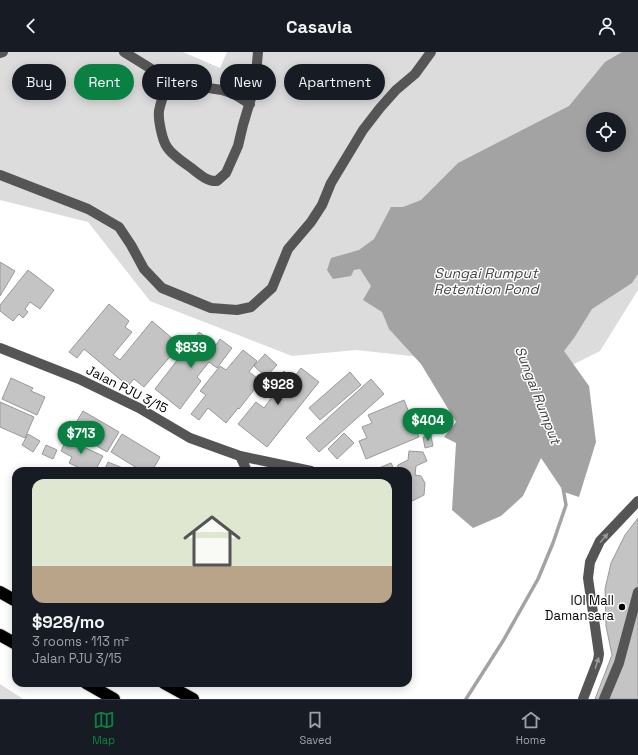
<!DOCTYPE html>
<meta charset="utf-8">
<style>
:root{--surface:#171b24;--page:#242831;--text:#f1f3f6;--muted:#9ea1a6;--line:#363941;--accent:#0b8043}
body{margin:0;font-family:"Space Grotesk",sans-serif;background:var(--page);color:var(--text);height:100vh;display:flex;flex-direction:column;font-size:15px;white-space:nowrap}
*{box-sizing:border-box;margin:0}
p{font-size:13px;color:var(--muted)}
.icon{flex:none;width:22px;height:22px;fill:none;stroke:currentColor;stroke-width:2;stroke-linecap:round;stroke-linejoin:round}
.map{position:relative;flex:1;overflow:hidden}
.drawer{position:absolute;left:12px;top:415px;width:400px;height:220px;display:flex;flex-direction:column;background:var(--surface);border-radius:12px;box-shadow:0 2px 10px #0003}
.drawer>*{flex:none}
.banner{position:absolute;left:12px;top:12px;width:400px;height:36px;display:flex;gap:8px}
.tools{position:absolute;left:586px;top:60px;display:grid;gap:8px}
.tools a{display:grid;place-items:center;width:40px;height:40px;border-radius:50%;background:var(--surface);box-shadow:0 2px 10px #0003;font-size:20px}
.price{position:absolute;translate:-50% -34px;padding:0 9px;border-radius:14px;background:var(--accent);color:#fff;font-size:13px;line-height:26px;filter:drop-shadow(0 1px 2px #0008)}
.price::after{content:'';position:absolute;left:50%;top:24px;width:12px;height:9px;margin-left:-6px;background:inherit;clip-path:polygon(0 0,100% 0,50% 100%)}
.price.on{background:#222;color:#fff}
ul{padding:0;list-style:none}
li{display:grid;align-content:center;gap:8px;height:212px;padding:0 20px}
li span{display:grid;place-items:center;height:124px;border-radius:12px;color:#555}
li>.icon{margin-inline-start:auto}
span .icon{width:72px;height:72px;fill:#fffc;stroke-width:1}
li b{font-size:17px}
.chip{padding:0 14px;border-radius:18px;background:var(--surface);box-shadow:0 2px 10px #0003;font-size:14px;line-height:36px}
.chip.on{background:var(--accent);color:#fff}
header{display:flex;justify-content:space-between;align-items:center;height:52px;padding:0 20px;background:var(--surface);font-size:18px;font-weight:800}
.menu{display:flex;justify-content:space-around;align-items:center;height:56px;border-top:1px solid var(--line);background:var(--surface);font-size:11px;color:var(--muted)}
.menu a{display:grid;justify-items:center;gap:2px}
.menu .on{color:var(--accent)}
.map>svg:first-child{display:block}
</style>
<header><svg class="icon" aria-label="back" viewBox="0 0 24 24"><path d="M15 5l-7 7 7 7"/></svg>Casavia<svg class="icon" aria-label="person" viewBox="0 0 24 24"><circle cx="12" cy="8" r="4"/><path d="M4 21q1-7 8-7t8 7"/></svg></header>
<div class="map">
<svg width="638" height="647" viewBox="0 0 638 647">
<rect width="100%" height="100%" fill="#fff"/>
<!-- green -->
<path fill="#dcdcdc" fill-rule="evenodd" d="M0,0h183l37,16 7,-16h411v238l-38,61 -42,21 -202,-22 -64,6 -142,-55 -62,-79 -88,-22zM593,67h26v26h-26z
M0,632l23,15h-23z"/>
<!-- water -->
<path fill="#a3a3a3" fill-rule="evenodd" d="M622,0h16v222l-6,9 -40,26 -18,29 -10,13 25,35 7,56 -17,55 -15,-5 -23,-34 -18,38 -22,20 -28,12 -21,-18 4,-67 -12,-6 12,-15 -35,-58 -32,-35 -7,-17 -19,-12 8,-14 -11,-17 -6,1 -3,6 -18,3 -6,-9 4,-12 28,-8 15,-11 17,-32h12l18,-7 37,-37 111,-57 36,-44zM593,67h26v26h-26z"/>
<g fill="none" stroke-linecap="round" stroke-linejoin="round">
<!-- stream -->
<path stroke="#a3a3a3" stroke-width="3.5" d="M466,647l37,-58 35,-62 15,-36 13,-38 -3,-17"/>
</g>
<!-- building -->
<path fill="#c4c4c4" stroke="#999" d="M0,210l15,9 -15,25z
M28,218l26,20 -14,19 -10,-7 -5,7 3,3 -5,6 -4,-4 -6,7 -13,-10v-6z
M109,252l20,17 -4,6 7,5 -19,23 7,5 32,-39 28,24 -36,42 -10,-8 -6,7 -44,-37 -7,9 -8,-6z
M199,280l17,13 4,-6 12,9 -15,20 -8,-6 -12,15 4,4 -21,28 -25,-20z
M243,298l14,11 -8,11 12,9 -22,28 -1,-1 -12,15 -18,-15 -9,12 -8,-6 15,-19 -6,-4 20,-25 6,4z
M265,302l12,11 -11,12 -12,-11z
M301,316l18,14 -52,65 -29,-23 18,-22 8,6 8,-11 -5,-5 17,-21 9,8z
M350,320l11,13 -41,35 -11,-12z
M11,326l22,10 -2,3 14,6 -8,18 -35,-16z
M371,327l13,15 -65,58 -13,-14z
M404,348l15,37 -53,22 -7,-18 8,-3 -5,-11 10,-4 -4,-8z
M0,350l34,15 -9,21 -25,-11z
M83,359l36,21 -12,20 -36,-21z
M344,381l10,10 -17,16 -9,-10z
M28,382l12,7 -7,11 -11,-7z
M69,382l8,4 -2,5 28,13 -8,15h-9l-17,-8 3,-6 -11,-6z
M122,382l38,23 -8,14h-10l-31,-19z
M431,384l2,10 -8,2 -2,-11z
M46,393l11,5 -4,9 -11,-5z
M409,399l14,1 4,9 -11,5 -1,9 6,1 4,7 -1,12 -16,8v-32h-11l1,-6 10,-5z
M108,410l22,9h-26z
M391,411l4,8h-34v-2l13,1z
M638,466v181h-43l17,-44 -6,-29 -1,-37 6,-26 14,-28z"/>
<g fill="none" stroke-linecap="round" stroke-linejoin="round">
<defs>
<path id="highway" d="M0,540l16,9
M0,583l16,9
M86,631l28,16
M164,631l29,16"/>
</defs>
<!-- highway casing -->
<use href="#highway" stroke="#dbdbdb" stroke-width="14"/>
<!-- minor -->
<path stroke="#555" stroke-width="10" d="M124,0l42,26 12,2 17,6 27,4 12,4 16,10
M0,1l3,-1
M166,26c1,12 -5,21 -7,33 -1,8 3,29 8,36 5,8 16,15 23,20 8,6 17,15 27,14l9,-8 12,-27 5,-21 12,-40 3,-33
M0,123l88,34 31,18 12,18 13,24 18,19 49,20 26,2 14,-3 21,-19 16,-39 23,-27 11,-17 9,-22 32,-53 17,-22 16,-18 19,-16 16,-22
M0,296l79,31 60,29 51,30 50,18 71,15
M240,404l7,15
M583,647l15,-39 1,-6 -11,-76 2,-16 10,-21 38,-40
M604,647l15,-36 19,-71"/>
<!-- highway -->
<use href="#highway" stroke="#000" stroke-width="12"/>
</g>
<!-- one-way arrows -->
<defs><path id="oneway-solid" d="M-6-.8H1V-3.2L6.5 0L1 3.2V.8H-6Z"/></defs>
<g fill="#999">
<use href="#oneway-solid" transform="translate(604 486) rotate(-49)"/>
<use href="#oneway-solid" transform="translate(597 611) rotate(-72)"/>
</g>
<!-- markers -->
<circle fill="#000" stroke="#fff" stroke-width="1.5" cx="622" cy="555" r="4"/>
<g text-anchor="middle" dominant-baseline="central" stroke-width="3" stroke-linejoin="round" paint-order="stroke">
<!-- street labels -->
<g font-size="13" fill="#000" stroke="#fff">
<text transform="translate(127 337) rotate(27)">Jalan PJU 3/15</text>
</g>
<!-- poi labels -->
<g font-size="13" fill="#000" stroke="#fff" text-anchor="end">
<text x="614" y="548">IOI Mall<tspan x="614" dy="15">Damansara</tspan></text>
</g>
<!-- water labels -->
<g font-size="14" font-style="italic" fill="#444" stroke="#fff">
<text x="486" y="221">Sungai Rumput<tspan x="486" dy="16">Retention Pond</tspan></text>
<text transform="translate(538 343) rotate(69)">Sungai Rumput</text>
</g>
</g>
</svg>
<div class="tools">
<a><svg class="icon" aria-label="locate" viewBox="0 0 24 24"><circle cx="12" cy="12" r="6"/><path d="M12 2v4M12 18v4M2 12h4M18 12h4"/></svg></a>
</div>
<b class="price" style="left:191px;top:317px">$839</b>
<b class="price on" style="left:278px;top:354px">$928</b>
<b class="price" style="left:428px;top:390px">$404</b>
<b class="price" style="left:81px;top:403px">$713</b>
<div class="banner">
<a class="chip">Buy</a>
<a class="chip on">Rent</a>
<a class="chip">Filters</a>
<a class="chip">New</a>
<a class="chip">Apartment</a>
</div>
<section class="drawer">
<ul>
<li><span style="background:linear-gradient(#dfe7d0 70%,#b9a48a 0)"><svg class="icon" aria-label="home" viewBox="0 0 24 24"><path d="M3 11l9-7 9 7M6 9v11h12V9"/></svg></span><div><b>$928/mo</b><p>3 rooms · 113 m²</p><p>Jalan PJU 3/15</p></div></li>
</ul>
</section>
</div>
<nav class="menu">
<a class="on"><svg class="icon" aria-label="map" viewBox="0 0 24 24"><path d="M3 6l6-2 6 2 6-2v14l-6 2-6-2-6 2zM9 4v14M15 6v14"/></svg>Map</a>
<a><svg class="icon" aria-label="saved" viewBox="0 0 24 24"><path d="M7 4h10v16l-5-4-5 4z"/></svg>Saved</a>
<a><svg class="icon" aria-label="home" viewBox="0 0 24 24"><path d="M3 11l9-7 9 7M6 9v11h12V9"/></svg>Home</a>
</nav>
